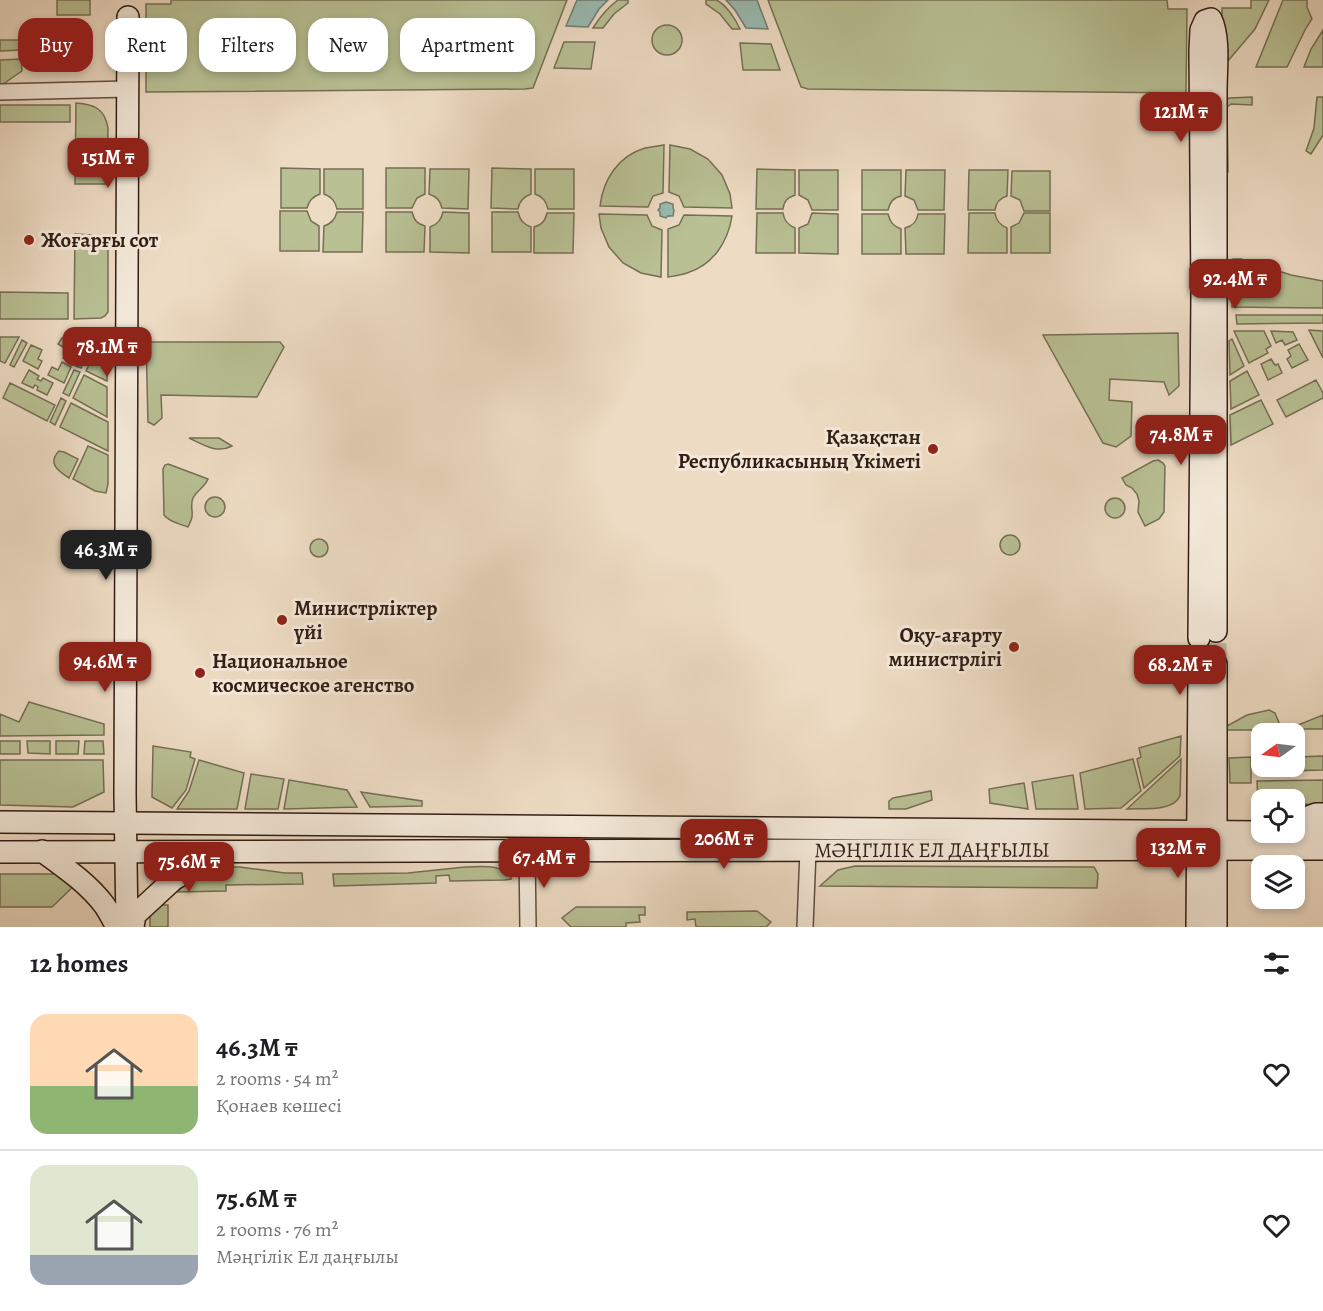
<!DOCTYPE html>
<meta charset="utf-8">
<style>
:root{--surface:#fff;--page:#f2f2f2;--text:#202124;--muted:#757577;--line:#e0e0e0;--accent:#8f2418}
body{margin:0;font-family:Alegreya,serif;background:var(--page);color:var(--text);height:100vh;display:flex;flex-direction:column;font-size:22px;white-space:nowrap}
*{box-sizing:border-box;margin:0}
p{font-size:20px;color:var(--muted)}
.icon{flex:none;width:33px;height:33px;fill:none;stroke:currentColor;stroke-width:2;stroke-linecap:round;stroke-linejoin:round}
.map{position:relative;height:927px;overflow:hidden}
.drawer{display:flex;flex-direction:column;background:var(--surface);flex:1}
.drawer>*{flex:none}
.hud{position:absolute;left:18px;top:18px;width:600px;height:54px;display:flex;gap:12px}
.needle{width:39px;rotate:256deg}
.buttons{position:absolute;left:1251px;top:723px;display:grid;gap:12px}
.buttons a{display:grid;place-items:center;width:54px;height:54px;border-radius:12px;background:var(--surface);box-shadow:0 3px 9px #0003;font-size:30px}
.price{position:absolute;translate:-50% -51px;padding:0 14px;border-radius:12px;background:var(--accent);color:#fff;font-size:20px;line-height:39px;filter:drop-shadow(0 2px 3px #0008)}
.price::after{content:'';position:absolute;left:50%;top:36px;width:18px;height:14px;margin-left:-9px;background:inherit;clip-path:polygon(0 0,100% 0,50% 100%)}
.price.on{background:#222;color:#fff}
ul{padding:0;list-style:none}
li{display:flex;align-items:center;gap:18px;height:150px;padding:0 30px}
li+li{border-top:2px solid var(--line)}
li span{display:grid;place-items:center;flex:none;width:168px;height:120px;border-radius:18px;color:#555}
li>.icon{margin-inline-start:auto}
span .icon{width:72px;height:72px;fill:#fffc;stroke-width:1}
li b{font-size:26px}
h2{display:flex;justify-content:space-between;align-items:center;height:72px;padding:0 30px;font-size:26px}
.tag{padding:0 21px;border-radius:18px;background:var(--surface);box-shadow:0 3px 9px #0003;font-size:21px;line-height:54px}
.tag.on{background:var(--accent);color:#fff}
.map>svg:first-child{display:block}
</style>
<div class="map">
<svg width="1323" height="927" viewBox="0 0 1323 927">
<rect width="100%" height="100%" fill="#eddbc3"/>
<filter id="stains"><feTurbulence type="fractalNoise" baseFrequency=".00333" numOctaves="4"/><feColorMatrix values="0 0 0 0 .2 0 0 0 0 .09 0 0 0 0 .02 0 0 0 .5 -.17"/></filter>
<radialGradient id="worn" r=".72"><stop offset=".6" stop-color="#630" stop-opacity="0"/><stop offset="1" stop-color="#630" stop-opacity=".3"/></radialGradient>
<!-- green -->
<path fill="#b8c094" stroke="#756f54" stroke-width="1.5" d="M57,0h33v15h-33z
M171,0h396l-34,88 -8,1 -379,3v-88h25z
M618,0h10v3l-14,11 -11,14h-10c7,-11 14,-20 25,-28z
M706,0c0,0 10,0 10,0 10,4 20,20 24,29h-8l-12,-15 -14,-10z
M768,0h399l1,9h19l-1,84 -378,-4 -7,-2z
M1251,0h18l-14,29 -33,39v-60h29z
M1283,0h24v7l5,12 -6,9 -19,39h-31z
M652 40a15 15 0 1 1 30 0a15 15 0 1 1-30 0Z
M1323,30v37h-19l7,-18z
M33,39h47l1,11h-48z
M0,40h21v10l-21,1z
M564,42h31l-4,27 -37,-1z
M740,43l31,1 9,26h-37z
M21,59l1,12 -19,13h-3v-24z
M34,59h47v11h-47z
M1252,97v8l-21,-1 -4,3 1,64 -6,-8 -1,-58 8,-7z
M1317,97h6v38l-12,19 -5,-3 8,-23z
M76,103c18,1 29,6 32,25l-1,56h-32z
M0,105h70v17h-70z
M664,145l-1,48 -10,3 -5,11 -48,-1c3,-26 18,-50 45,-58 6,-1 13,-2 19,-3z
M670,145l20,4 18,10 14,16 8,19 2,14 -48,-1 -5,-11 -10,-4z
M281,168l39,1v25c-8,3 -11,7 -13,14h-26z
M386,168h39v26l-8,4 -5,10h-26z
M492,168l39,1v25c-8,3 -12,7 -13,15l-27,-1z
M324,169h39v40h-26c-2,-8 -5,-12 -13,-15z
M430,169h39l-1,40 -26,-1c-2,-8 -5,-11 -13,-14z
M535,169h39v40h-26c-2,-8 -5,-12 -13,-15z
M757,169l38,1v25c-8,3 -11,6 -12,14h-27z
M799,170h39v40h-26l-4,-10 -9,-5z
M862,170h39v26c-8,2 -11,6 -13,14h-26z
M906,170h39l-1,40h-26l-4,-10 -9,-4z
M969,170h39l-1,26c-7,2 -11,6 -12,14h-27z
M1012,171h38v40h-26l-4,-11 -9,-4z
M280,211h27l4,10 8,5v25h-39z
M337,212h26l-1,40h-39l1,-26c7,-2 11,-6 13,-14z
M386,212h26c2,8 5,12 13,14l-1,26h-38z
M443,212l26,1v40l-39,-1v-25c8,-3 11,-7 13,-15z
M492,212h26c2,8 5,12 13,15v25h-39z
M547,213h27l-1,40h-39v-26c8,-2 11,-6 13,-14z
M757,213h26c1,8 5,12 12,15v25h-39z
M812,213l26,1v40l-39,-1v-25l9,-4z
M969,213h26c1,8 5,12 12,15v25h-39z
M1024,213h26v40h-39v-26l8,-4z
M599,214l48,1 5,11 10,4 -1,47 -20,-4 -18,-10 -14,-16 -8,-19z
M862,214h26c2,8 5,12 13,15v25h-39z
M918,214h27l-1,40h-38l-1,-26c8,-2 12,-6 13,-14z
M684,215l48,1c-4,26 -19,49 -45,57 -6,2 -13,3 -19,4v-48l11,-4z
M75,234l33,2v76l-3,4 -4,2 -27,1z
M1233,259h8l50,16 32,6v27l-91,-1z
M0,292l68,1v26h-68z
M1236,315h87v8l-86,1z
M1309,330l14,1v27z
M1234,331h30l7,15 -5,3 2,4 -19,10z
M1271,331l22,1 4,8 -12,5 -3,-5 -6,3z
M1178,333l1,53 -10,9 -5,-13 -54,-3 -1,21 23,2 -1,34 -15,11 -13,-4 -60,-108z
M0,337h19l-14,26 -5,-2z
M86,337l-13,27 -10,-6 5,-8 -10,-6 4,-6z
M91,338h6l-16,30 -5,-2z
M102,338l6,5 -1,38 -21,-10z
M1232,339l12,27 -14,9 -1,-34z
M22,340l5,3 -13,24 -4,-2z
M146,342h134l4,5 -27,50 -96,-2 1,23 -8,7 -6,-3z
M1299,344l9,16 -16,8 -5,-9 4,-3 -3,-6z
M31,345l11,5 -4,9 4,2 -4,8 -15,-8z
M1271,359l4,6 3,-1 4,9 -14,7 -7,-16z
M62,362l9,5 -7,16 -16,-8 4,-8 6,3z
M29,370l10,6 -2,3 4,2 2,-3 10,5 -6,12 -10,-5 1,-3 -3,-2 -2,3 -11,-5z
M74,370l6,2 -11,24 -6,-3z
M1247,371l12,24 -28,14 -1,-28z
M84,375l23,12v30l-34,-19z
M1316,380l7,13v5l-37,19 -9,-17z
M10,383l45,22 -8,16 -44,-23z
M61,398l5,3 -11,24 -5,-3z
M1261,400l12,24 -42,21 -1,-30z
M71,403l37,19v29l-48,-24z
M189,438h30l13,8c-15,8 -28,-1 -43,-8z
M88,446l20,9v29l-2,9 -11,-2 -22,-12z
M59,451l5,1 14,7 -9,19c-11,-7 -22,-15 -10,-27z
M1158,460l5,3 2,3 -1,46 -5,7 -14,7 -7,-14 1,-11 -2,-7 -5,-6 -6,-3 -4,-7 31,-17z
M168,464l40,15c-3,8 -11,11 -15,19 -3,7 0,13 -1,19 -1,4 -2,6 -4,10 -8,-3 -19,-5 -24,-12l-1,-46 2,-4z
M205 507a10 10 0 1 1 20 0a10 10 0 1 1-20 0Z
M1105 508a10 10 0 1 1 20 0a10 10 0 1 1-20 0Z
M1000 545a10 10 0 1 1 20 0a10 10 0 1 1-20 0Z
M310 548a9 9 0 1 1 18 0a9 9 0 1 1-18 0Z
M29,702l75,22v11l-104,1v-22l19,8z
M1269,710l6,3 7,17h-55l-2,-3 22,-12z
M1323,715v14h-35z
M1181,736l-1,20 -36,32 -7,-29 4,-2 -2,-9z
M0,741h20v13h-20z
M27,741h23v13l-22,-1z
M56,741h23l-1,13h-22z
M85,741h18l1,13h-20z
M153,746l38,6 -1,5 5,2 -9,31 -14,18 -20,-11z
M1323,756v14l-66,2 -1,-15h5l1,9h32l1,-9z
M1251,757v26h-21l-1,-25z
M1133,759l8,32 -20,17 -36,1 -5,-36z
M1181,759l-1,37c-7,16 -37,12 -53,13z
M0,760h103l1,32 -31,15 -73,-2z
M199,760l45,13 -7,36h-60l12,-18z
M251,774l33,5 -6,30h-33z
M1073,775l5,34h-42l-4,-27z
M289,780l58,10 10,17 -73,2z
M1323,780v25l-28,-1 -1,-4h-32l-1,4h-3l-1,-23z
M1024,783l4,26 -38,-6 -1,-14z
M931,791l1,9 -26,9h-17v-8l4,-3z
M361,792l61,9v5l-52,1z
M855,866l239,1 4,7 -1,14 -277,-2 18,-16z
M210,867h30l45,6h17l1,11 -77,1v6l-48,1 10,-12z
M465,867c16,0 34,-4 46,10v2l-6,1 -55,1 -1,-6 -13,1v7l-102,3 -1,-12 75,-1z
M0,874h81l1,4 -30,29h-52z
M150,905h18v22h-18z
M576,907h69v8h-6l1,7 -14,1v4h-55l-9,-9z
M757,911l14,11 -5,5h-70l-1,-8 -8,1v-8z"/>
<!-- water -->
<path fill="#99bbb2" stroke="#707c73" stroke-width="1.5" d="M577,0h31l-9,9 -11,18 -22,-1z
M726,0h31l11,29 -22,-1 -11,-18z
M666,202l7,2v4l1,2 -1,6h-5l-2,2 -6,-2v-4l-2,-2 2,-2v-4z"/>
<g fill="none" stroke-linecap="round" stroke-linejoin="round">
<!-- secondary-tunnel -->
<path stroke="#c8b5a0" stroke-width="21" stroke-dasharray="21 10" stroke-linecap="butt" d="M1216,664v-33
M1199,670v-32"/>
<defs>
<path id="street" d="M0,92l128,-3
M527,851l1,76
M805,927l3,-77"/>
<g id="secondary">
<path d="M1199,638l3,-344 -2,-243 1,-21 4,-9 6,-2c9,19 5,50 5,72v540"/>
<path d="M1216,664v263"/>
<path d="M0,822l1262,10"/>
<path d="M1294,822l22,-8h7"/>
<path d="M1294,832h29"/>
<path d="M42,851c22,16 47,33 63,55 4,6 8,14 12,21"/>
<path id="s1" d="M0,852l1323,-3"/>
<path d="M127,927l-2,-133 3,-777"/>
<path d="M133,927l2,-12 39,-36 33,-18 16,-6"/>
<path d="M1197,927l2,-257"/>
</g>
</defs>
<!-- street casing -->
<use href="#street" stroke="#614d40" stroke-width="18"/>
<!-- secondary casing -->
<use href="#secondary" stroke="#321e15" stroke-width="24"/>
<!-- street -->
<use href="#street" stroke="#f3e8d8" stroke-width="15"/>
<!-- secondary -->
<use href="#secondary" stroke="#f3e8d8" stroke-width="21"/>
</g>
<!-- markers -->
<g fill="#8f2418" stroke="#f3e8d8" stroke-width="2">
<circle cx="29" cy="240" r="6"/>
<circle cx="933" cy="449" r="6"/>
<circle cx="282" cy="620" r="6"/>
<circle cx="1014" cy="647" r="6"/>
<circle cx="200" cy="673" r="6"/>
</g>
<g text-anchor="middle" dominant-baseline="central" stroke-width="6" stroke-linejoin="round" paint-order="stroke">
<!-- poi labels -->
<g font-size="21" font-weight="bold" fill="#321e15" stroke="#f3e8d8" text-anchor="start">
<text x="41" y="240">Жоғарғы сот</text>
<text x="921" y="437" text-anchor="end">Қазақстан<tspan x="921" dy="24">Республикасының Үкіметі</tspan></text>
<text x="294" y="608">Министрліктер<tspan x="294" dy="24">үйі</tspan></text>
<text x="1002" y="635" text-anchor="end">Оқу-ағарту<tspan x="1002" dy="24">министрлігі</tspan></text>
<text x="212" y="661">Национальное<tspan x="212" dy="24">космическое агенство</tspan></text>
</g>
<!-- street labels -->
<g font-size="21" fill="#321e15" stroke="#f3e8d8">
<text stroke="none"><textPath href="#s1" startOffset="932">МӘҢГІЛІК ЕЛ ДАҢҒЫЛЫ</textPath></text>
</g>
</g>
<rect width="100%" height="100%" filter="url(#stains)"/>
<rect width="100%" height="100%" fill="url(#worn)"/>
</svg>
<div class="buttons">
<a><svg class="needle" viewBox="-14 -14 28 28"><path d="M0-13l5 13h-10z" fill="#e53935"/><path d="M0 13l5-13h-10z" fill="#757577"/></svg></a>
<a><svg class="icon" aria-label="locate" viewBox="0 0 24 24"><circle cx="12" cy="12" r="6"/><path d="M12 2v4M12 18v4M2 12h4M18 12h4"/></svg></a>
<a><svg class="icon" aria-label="layers" viewBox="0 0 24 24"><path d="M12 4l9 5-9 5-9-5zM3 14l9 5 9-5"/></svg></a>
</div>
<b class="price" style="left:1181px;top:143px">121M ₸</b>
<b class="price" style="left:108px;top:189px">151M ₸</b>
<b class="price" style="left:1235px;top:310px">92.4M ₸</b>
<b class="price" style="left:107px;top:378px">78.1M ₸</b>
<b class="price" style="left:1181px;top:466px">74.8M ₸</b>
<b class="price on" style="left:106px;top:581px">46.3M ₸</b>
<b class="price" style="left:105px;top:693px">94.6M ₸</b>
<b class="price" style="left:1180px;top:696px">68.2M ₸</b>
<b class="price" style="left:724px;top:870px">206M ₸</b>
<b class="price" style="left:1178px;top:879px">132M ₸</b>
<b class="price" style="left:544px;top:889px">67.4M ₸</b>
<b class="price" style="left:189px;top:893px">75.6M ₸</b>
<div class="hud">
<a class="tag on">Buy</a>
<a class="tag">Rent</a>
<a class="tag">Filters</a>
<a class="tag">New</a>
<a class="tag">Apartment</a>
</div>
</div>
<section class="drawer">
<h2>12 homes<svg class="icon" aria-label="filters" viewBox="0 0 24 24"><path d="M4 7h16M4 17h16"/><circle cx="9" cy="7" r="2"/><circle cx="15" cy="17" r="2"/></svg></h2>
<ul>
<li><span style="background:linear-gradient(#ffd9b3 60%,#8fb573 0)"><svg class="icon" aria-label="home" viewBox="0 0 24 24"><path d="M3 11l9-7 9 7M6 9v11h12V9"/></svg></span><div><b>46.3M ₸</b><p>2 rooms · 54 m²</p><p>Қонаев көшесі</p></div><svg class="icon" aria-label="heart" viewBox="0 0 24 24"><path d="M12 20l-8-8c-3-5 5-10 8-4 3-6 11-1 8 4z"/></svg></li>
<li><span style="background:linear-gradient(#dfe7d0 75%,#9aa5b1 0)"><svg class="icon" aria-label="home" viewBox="0 0 24 24"><path d="M3 11l9-7 9 7M6 9v11h12V9"/></svg></span><div><b>75.6M ₸</b><p>2 rooms · 76 m²</p><p>Мәңгілік Ел даңғылы</p></div><svg class="icon" aria-label="heart" viewBox="0 0 24 24"><path d="M12 20l-8-8c-3-5 5-10 8-4 3-6 11-1 8 4z"/></svg></li>
</ul>
</section>
